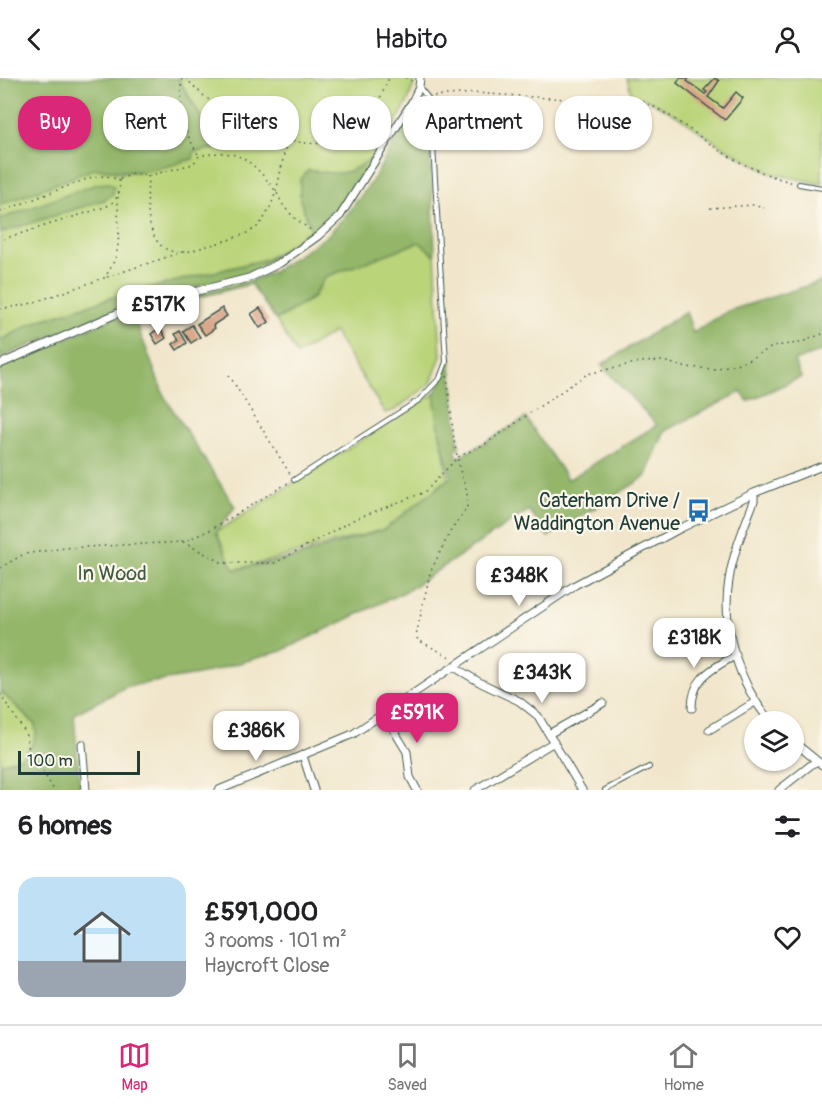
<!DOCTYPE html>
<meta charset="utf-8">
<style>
:root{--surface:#fff;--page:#f6f6f6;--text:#202124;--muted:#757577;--line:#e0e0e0;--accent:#db2777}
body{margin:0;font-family:Pangolin,sans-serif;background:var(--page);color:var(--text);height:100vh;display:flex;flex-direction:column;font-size:22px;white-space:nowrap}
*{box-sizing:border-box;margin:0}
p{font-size:20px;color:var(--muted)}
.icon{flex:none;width:33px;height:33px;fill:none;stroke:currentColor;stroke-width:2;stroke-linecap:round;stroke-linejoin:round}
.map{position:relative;height:712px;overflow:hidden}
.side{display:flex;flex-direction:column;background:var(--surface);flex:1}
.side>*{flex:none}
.guide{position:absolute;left:18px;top:18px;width:786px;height:54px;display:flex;gap:12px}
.controls{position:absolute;left:744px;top:633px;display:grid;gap:12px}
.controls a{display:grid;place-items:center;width:60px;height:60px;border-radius:50%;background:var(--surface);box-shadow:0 2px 4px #0004;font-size:30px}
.scale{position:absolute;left:18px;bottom:15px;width:122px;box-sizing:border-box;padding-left:6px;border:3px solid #1f3d34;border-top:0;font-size:16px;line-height:21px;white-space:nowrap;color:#1f3d34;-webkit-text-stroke:4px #fbf7ec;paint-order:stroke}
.price{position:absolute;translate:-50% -51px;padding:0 14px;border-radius:12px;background:#fff;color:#222;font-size:20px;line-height:39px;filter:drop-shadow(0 2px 3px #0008)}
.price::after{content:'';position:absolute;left:50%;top:36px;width:18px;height:14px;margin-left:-9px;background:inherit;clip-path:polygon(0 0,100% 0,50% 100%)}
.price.selected{background:var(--accent);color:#fff}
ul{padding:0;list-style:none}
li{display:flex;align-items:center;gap:18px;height:150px;padding:0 18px}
li span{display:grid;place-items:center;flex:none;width:168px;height:120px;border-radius:18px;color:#555}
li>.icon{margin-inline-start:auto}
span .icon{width:72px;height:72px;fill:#fffc;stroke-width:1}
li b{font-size:26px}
h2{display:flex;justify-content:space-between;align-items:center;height:72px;padding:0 18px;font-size:26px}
.chip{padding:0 21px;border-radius:24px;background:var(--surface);box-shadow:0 2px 4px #0004;font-size:21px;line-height:54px}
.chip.selected{background:var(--accent);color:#fff}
header{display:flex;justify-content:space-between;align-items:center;height:78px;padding:0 18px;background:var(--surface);font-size:27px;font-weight:600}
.dock{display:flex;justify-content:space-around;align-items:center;height:84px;border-top:2px solid var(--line);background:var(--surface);font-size:16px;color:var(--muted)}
.dock a{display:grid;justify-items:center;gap:3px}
.dock .selected{color:var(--accent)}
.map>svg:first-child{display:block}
</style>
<header><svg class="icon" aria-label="back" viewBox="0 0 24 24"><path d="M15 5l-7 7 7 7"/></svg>Habito<svg class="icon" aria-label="person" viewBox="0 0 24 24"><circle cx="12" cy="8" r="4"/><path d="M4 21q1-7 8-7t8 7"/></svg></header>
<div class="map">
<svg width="822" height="712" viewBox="0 0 822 712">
<rect width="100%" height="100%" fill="#fbf7ec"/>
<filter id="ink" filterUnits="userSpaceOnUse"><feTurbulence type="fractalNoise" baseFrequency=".0167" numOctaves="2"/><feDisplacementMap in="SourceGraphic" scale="12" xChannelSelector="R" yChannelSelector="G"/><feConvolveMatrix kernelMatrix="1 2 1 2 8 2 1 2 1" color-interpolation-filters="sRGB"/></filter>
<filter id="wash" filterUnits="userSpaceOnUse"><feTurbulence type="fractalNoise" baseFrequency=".008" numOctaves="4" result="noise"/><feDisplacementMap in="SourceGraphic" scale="24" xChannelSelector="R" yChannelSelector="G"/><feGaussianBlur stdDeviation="1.35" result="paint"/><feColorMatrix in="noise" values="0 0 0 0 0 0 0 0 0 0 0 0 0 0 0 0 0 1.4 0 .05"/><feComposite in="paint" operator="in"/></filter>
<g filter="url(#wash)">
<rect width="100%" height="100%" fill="#f1e6cb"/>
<!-- green -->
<path fill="#bad479" stroke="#6c8856" stroke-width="1.5" d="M178,0h238l-8,23 -29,52 -26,18 -17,3 -28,-4 -8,29 12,33 -45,27 -150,37 -82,26 -35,19v-136l94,-36 16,1 9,3 29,-2 46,-19 30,-5 -6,-12 -12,-9z
M627,0h177l18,2v104l-52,-11 -47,-26 -44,-30 -30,-17 -17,-4z
M419,164l16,13 6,101 -10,27 -36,27 -10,3 -51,-81 -37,23 -21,-35 37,-22 12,-21z
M434,316l14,85 -63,50 -151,41 -18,-38z
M0,613l77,74 3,25h-80z"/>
<!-- forest -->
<path fill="#93b669" stroke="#597a4e" stroke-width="1.5" d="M0,0h178l28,48 19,16 -1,5 -30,5 -1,7c-15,4 -32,10 -47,12 -18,2 -34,-2 -52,-2l-94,36z
M421,16c9,12 13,136 14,161l-16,-13 -94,35 -12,20 -37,23 -25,-36 -118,30 31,82 71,111 -19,25 18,38 62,-13 89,-28 66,-52 -11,-42 -6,-41 8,-14 8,-25 9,93 -4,2 3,8 68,-40 42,62 89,-55 -56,-60 85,-53 7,21 35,-22 94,-30v70l-28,10 7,16 -53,24 -7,-9 -76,39 -20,46 -97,60 -19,-27 -121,80 -127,61 -83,24 -70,11 -54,28 6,76h-80v-26l22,-7 11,-14 3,-10 -1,-9 -35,-33v-323l131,-58 122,-30 20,-8 53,-35 22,-24 25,-33z
M379,75l-42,59 -18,18 -69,43 -124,32 -126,53v-17l35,-19 82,-26 150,-37 33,-20 4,-6 8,-1 -12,-33v-19l8,-10c39,6 39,5 71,-17z
M108,105l6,3 -1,8 -9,6 -104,33v-14l97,-35z"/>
<g id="blocks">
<!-- building -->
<path fill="#d7a082" d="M680,0h9l-2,3 18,13 2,-2 -3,-2 11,-12 4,3 -11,16 15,11 13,-16 7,6 -18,22 -48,-37z
M222,230l5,8 -14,9 2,3 -10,7 -8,-11z
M260,230l9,14 -9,6 -9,-14z
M192,247l8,12 -9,6 -8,-12z
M160,250l6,10 -9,6 -6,-10z
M180,253l7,12 -10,7 -4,-6 6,-4 -4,-6z"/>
</g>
</g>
<g filter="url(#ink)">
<use href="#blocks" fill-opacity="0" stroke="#3e564b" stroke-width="1.5"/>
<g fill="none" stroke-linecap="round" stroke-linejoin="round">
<defs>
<path id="service" d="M799,106l23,4
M294,402l125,-80 21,-22 6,-16 -14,-233 -4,-31 -9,-11
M605,712l44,-23"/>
<path id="minor" d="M0,286l130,-56 119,-30 31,-15 38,-27 22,-20 72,-114 7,-15 1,-9
M754,415v8c-10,26 -21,52 -25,79 -8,48 10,105 42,142
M454,589l27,16 38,18 19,15 44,74
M692,630c0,-31 20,-39 44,-53
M384,636l23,38 3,25 7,13
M709,652l46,-28
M549,656l54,-31
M794,664l28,23
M82,666l4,46
M303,678l11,34
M219,712l134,-56 222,-149 106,-57 73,-35 68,-27
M475,712l79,-48
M779,712l37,-29"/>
</defs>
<!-- service casing -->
<use href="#service" stroke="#3e564b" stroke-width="6"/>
<!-- minor casing -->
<use href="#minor" stroke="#3e564b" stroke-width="9"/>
<!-- path -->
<path stroke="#3e564b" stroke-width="1.5" stroke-dasharray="1.5 4.5" stroke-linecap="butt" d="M182,0c-4,33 0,50 17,78
M186,0c32,38 115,85 165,57 18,-11 30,-38 38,-57
M405,0l8,3
M434,18l40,-3 138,9c5,-1 12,-3 18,-3 23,0 71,40 92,53 23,14 46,24 72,31
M148,98c-1,26 -5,80 36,76 10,-1 21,-6 31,-8 10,-3 37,-11 43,-18 20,-22 22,-57 29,-86
M120,101l13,-5 15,2 45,-12 6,-8c38,-9 52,3 75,33 5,6 7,14 12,20 7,8 16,15 25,21
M710,130l43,-3 11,3
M0,134l92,-35 15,-1 12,4c2,14 -2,21 -14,27l-105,33
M107,199l75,-25
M0,231l29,-5 75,-26c21,-27 13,-49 14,-81
M229,297l61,99
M447,298l7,65 7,34 6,16v17l-17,24 -20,41 -14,63 2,4 34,18
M183,464l40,21h52l80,-44 70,-27 33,-35 27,-13 102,-70 53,-12 23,-1 21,6 30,2 30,-7 30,-16 25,-3 23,-9
M0,490l24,-14 41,-6 118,-6 27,-12 78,-47
M0,616l25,38 5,22 9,11 15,25"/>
<!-- service -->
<use href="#service" stroke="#fff" stroke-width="4"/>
<!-- minor -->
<use href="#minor" stroke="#fff" stroke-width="7"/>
</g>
</g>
<!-- icons -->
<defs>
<symbol id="bus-bare" viewBox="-9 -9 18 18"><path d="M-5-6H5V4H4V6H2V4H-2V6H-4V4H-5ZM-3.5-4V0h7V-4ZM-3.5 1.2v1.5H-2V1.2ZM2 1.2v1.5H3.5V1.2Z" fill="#1f6fb2" stroke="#fbf7ec" stroke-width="2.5" paint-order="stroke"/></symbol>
</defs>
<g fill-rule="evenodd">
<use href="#bus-bare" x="682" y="416" width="33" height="33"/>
</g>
<g text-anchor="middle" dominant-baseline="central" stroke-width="4.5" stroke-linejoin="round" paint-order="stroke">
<!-- poi labels -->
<g font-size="20" fill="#1f3d34" stroke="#fbf7ec" text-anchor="end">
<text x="680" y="422">Caterham Drive /<tspan x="680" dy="23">Waddington Avenue</tspan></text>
</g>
<!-- park labels -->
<g font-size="20" fill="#3e5b42" stroke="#fbf7ec">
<text x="112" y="495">In Wood</text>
</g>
</g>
</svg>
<div class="controls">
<a><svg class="icon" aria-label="layers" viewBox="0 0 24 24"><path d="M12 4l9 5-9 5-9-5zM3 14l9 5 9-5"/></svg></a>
</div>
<div class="scale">100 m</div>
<b class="price" style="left:158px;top:258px">£517K</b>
<b class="price" style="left:519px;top:529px">£348K</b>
<b class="price" style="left:694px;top:591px">£318K</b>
<b class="price" style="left:542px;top:626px">£343K</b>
<b class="price selected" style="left:417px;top:666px">£591K</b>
<b class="price" style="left:256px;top:684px">£386K</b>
<div class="guide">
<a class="chip selected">Buy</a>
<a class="chip">Rent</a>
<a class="chip">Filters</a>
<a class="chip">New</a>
<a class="chip">Apartment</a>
<a class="chip">House</a>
</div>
</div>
<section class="side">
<h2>6 homes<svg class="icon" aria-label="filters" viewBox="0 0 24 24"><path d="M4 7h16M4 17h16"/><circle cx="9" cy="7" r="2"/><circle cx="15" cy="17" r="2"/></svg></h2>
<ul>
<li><span style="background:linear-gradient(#bfe0f5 70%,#9aa5b1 0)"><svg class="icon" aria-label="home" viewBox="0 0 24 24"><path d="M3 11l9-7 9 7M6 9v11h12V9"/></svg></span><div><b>£591,000</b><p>3 rooms · 101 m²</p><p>Haycroft Close</p></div><svg class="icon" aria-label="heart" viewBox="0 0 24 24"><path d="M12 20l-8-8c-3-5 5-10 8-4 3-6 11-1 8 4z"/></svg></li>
</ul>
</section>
<nav class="dock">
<a class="selected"><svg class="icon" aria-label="map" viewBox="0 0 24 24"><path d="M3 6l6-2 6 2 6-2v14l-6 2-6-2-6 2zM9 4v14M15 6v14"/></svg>Map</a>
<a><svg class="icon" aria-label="saved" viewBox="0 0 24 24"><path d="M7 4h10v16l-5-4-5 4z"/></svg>Saved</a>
<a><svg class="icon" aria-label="home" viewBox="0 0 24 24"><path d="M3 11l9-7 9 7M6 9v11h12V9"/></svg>Home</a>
</nav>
